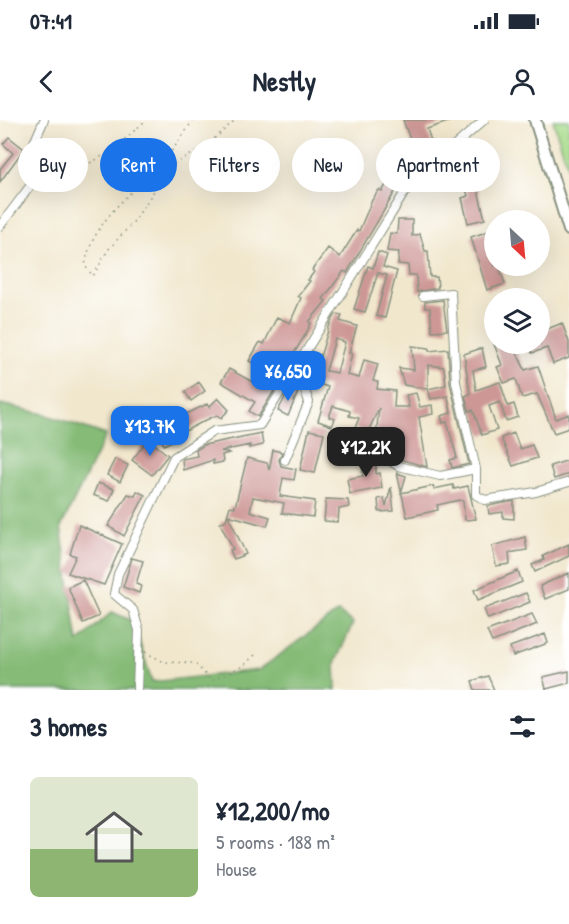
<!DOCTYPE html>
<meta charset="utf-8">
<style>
:root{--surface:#fff;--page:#f6f6f7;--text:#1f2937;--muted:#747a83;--accent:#1a73e8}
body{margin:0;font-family:"Patrick Hand",sans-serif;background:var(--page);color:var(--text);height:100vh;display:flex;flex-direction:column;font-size:22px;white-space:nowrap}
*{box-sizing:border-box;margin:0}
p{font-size:20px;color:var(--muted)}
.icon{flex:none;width:33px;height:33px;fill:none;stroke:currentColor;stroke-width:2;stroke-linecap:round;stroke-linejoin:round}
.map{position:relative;height:570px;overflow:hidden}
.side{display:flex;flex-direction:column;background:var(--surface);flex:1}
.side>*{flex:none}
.banner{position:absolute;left:18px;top:18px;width:534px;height:54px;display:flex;gap:12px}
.needle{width:39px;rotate:154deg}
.fabs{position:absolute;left:484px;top:90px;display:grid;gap:12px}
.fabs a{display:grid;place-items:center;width:66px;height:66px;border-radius:50%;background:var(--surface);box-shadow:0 6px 24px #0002;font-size:30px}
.price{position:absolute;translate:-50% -51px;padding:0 14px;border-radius:12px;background:var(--accent);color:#fff;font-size:20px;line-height:39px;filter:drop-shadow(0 2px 3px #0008)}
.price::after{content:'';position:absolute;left:50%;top:36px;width:18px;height:14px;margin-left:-9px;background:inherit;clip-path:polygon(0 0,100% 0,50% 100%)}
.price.active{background:#222;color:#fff}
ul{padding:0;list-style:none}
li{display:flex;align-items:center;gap:18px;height:150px;padding:0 30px}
li span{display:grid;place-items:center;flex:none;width:168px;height:120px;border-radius:9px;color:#555}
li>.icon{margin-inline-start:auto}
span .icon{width:72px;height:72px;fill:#fffc;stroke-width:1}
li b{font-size:26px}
h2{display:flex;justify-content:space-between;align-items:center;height:72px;padding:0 30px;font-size:26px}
.tag{padding:0 21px;border-radius:27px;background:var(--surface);box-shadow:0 6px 24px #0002;font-size:21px;line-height:54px}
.tag.active{background:var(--accent);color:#fff}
.status{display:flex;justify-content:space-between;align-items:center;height:42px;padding:0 30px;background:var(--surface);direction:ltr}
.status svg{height:16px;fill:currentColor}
header{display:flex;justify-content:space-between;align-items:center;height:78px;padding:0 30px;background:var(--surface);font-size:27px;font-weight:700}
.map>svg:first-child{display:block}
</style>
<div class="status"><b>07:41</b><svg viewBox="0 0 49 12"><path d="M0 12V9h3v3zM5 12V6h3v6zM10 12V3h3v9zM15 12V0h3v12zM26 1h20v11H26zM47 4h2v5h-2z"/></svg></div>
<header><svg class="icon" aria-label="back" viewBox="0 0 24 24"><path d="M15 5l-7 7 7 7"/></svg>Nestly<svg class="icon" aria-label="person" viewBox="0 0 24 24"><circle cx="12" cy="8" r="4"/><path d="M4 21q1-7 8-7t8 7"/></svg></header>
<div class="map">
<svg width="569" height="570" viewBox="0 0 569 570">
<rect width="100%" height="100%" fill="#fff"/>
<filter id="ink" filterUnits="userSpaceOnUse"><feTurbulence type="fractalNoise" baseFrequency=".0167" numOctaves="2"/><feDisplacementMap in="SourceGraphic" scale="12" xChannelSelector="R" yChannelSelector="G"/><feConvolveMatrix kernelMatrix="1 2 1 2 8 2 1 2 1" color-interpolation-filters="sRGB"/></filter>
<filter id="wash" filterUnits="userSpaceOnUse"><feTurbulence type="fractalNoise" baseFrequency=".008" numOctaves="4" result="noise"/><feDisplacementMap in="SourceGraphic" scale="24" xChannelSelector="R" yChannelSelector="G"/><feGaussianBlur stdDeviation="1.35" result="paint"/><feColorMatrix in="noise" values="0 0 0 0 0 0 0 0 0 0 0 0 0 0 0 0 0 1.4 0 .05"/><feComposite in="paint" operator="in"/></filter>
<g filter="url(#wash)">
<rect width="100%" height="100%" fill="#f1e7cd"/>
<!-- green -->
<path fill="#a7db8b" stroke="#638c60" stroke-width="1.5" d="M553,0h16v51z"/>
<!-- forest -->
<path fill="#85bb77" stroke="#527c56" stroke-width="1.5" d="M0,284l44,10 62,21 -45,92 17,115 34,-30 21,9 19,61 107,-12 79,-58 15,11 -18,40 1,27h-336z"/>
<g id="blocks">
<!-- building -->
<path fill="#cd9795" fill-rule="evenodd" d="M403,0h48v1l-24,8 5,15 -17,9z
M9,17l15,12 -24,33v-13l13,-16 -10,-9z
M478,43l6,21 -7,2 8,33 -17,4 -6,-25 6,-2 -8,-28z
M393,52l12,8 -7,11 -2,-1 -46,78 -3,5 -3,-2 -21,28 3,2 -17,21 2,1 -3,7 -30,50 2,1 -22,36 -9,-6 6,-9 -34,-20 8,-13 29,16 9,-14 -18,-10 11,-19 4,2 13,-27 13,6 11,-25 -3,-2 12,-15 -2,-1 6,-8 -2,-2 16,-22 12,9 17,-27 2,1 13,-31 7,-10 3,2z
M398,100h14v16l8,-2 5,17h3l2,26h7l1,11 -21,4 -1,-17h-7l-1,-10 -10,-1 1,-12 -12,-1 3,-18 7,1z
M489,111l6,20v15h4l6,18 -18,6 -16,-53z
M378,132l9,3 -4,12 14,4 -12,47 -9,-2 11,-41 -9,-2 -13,39 -11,-3 14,-43 5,2z
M443,180l4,30 -15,1 -2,-23h-5v-6z
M336,194l6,1 -2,6 17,5 -8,27h3l-5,22 12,3 5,-18 14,4 -5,17 5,1 -1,7 18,2 -1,16h15l-3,-12 10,-2 4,14 12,-2 1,9 -14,3 8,50 -28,-8 3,-11 -27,-3 4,-37 -12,26 -12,-6 4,-10 -10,-2 1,-5 -17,-5 -4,11 6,2 -3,7 -14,-5 10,-34 -22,-7 3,-15 8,2 13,-43zM335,219l10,3 -8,31 -11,-2z
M562,203l7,19v16l-16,6 -6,-16 -15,5 -3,-9h11v-12z
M494,224h19l12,26 13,-4 18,53 13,-5v14l-15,5 -17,-39 -15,4 -6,-19 -12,4 -7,-16 5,-2z
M412,226l17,2v3l19,-2 2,34 19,81 -17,4 -2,-8 7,-2 -10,-36 -4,1 -2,-7 10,-3 -3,-17 -17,3 -3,-10 18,-4 -2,-18 -16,-2v24l-24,-4 -5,-17 15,2z
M482,228l4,19 -13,3 3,20 24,-8 8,24 6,-2 4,13 -12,4 -6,-19 -11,4 8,24 -15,5 -9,-25 -4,1 -4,-15 5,-2 -6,-40z
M199,262l6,9 -14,10 -6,-9z
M290,268l8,4 -10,24 -10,-5z
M218,278l11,12 -8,8 -4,-3 -13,6 -34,18 2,2 -8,4 -7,-12 14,-8 -1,-3 37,-18 2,3z
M309,310l15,3 -9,40 -15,-3z
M261,313l2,12 -14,3 1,-3 -29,6 8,2 -7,2 1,7 -10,2v-4l-30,10 -1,-11 15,-3 -1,-6 8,-5z
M514,313l6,16 12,-4 5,13 -24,8 -12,-28z
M148,319l20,16 -16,20 -20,-15z
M273,330l9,2 -3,8 2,6 15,3 -2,11 -11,-2 -3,18 35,5 -2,16 -31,-4 2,-10 -31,-6 -3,14 20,6 -3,9 -39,-11 18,39 -12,5 -4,-9 3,-1 -13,-26 6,-3 4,-14 5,1 12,-49 20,5 2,7z
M362,338l14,1v15l4,-1 2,15 -32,6 -3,-15 16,-3z
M115,339l13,6 -8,17 -13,-7z
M569,340v14l-15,5 -4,-13z
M397,353l9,3 -5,17 32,-7 1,3 19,-4 1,4 14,-3 8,33 -11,1 -2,-19 -3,-1 -23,5 1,5 -31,7z
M98,363l16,6 -5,12 -16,-6z
M391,367l3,24 -15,1 -1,-13 6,-1 2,8z
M137,371l8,4 -21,41 -16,-10 20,-32 7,2z
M326,379l22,1 1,7 -10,2 -1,13 -14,-1z
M514,381v18l-11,-1v-6l-14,2 -1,-8z
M79,405l43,19 -18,41 -36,-12 8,-17 -6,-2z
M525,417l2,13 -18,3 1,11 -14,2 -4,-20z
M569,424v12l-34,16 -3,-7 12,-5 -1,-4z
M132,438l11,3 -7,23 5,2 -2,7 -16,-6z
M518,451l4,11 -44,18 -4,-10z
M569,453v16l-24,10 -5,-13z
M83,460l16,36 -16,7 -15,-36z
M526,473l4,9 -42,17 -4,-10z
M532,494l5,10 -45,18 -5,-11z
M545,514l3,9 -35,13 -3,-9z
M569,551v12l-23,6 -3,-12z
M488,556l6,14h-19l-3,-9z"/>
</g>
</g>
<g filter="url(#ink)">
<use href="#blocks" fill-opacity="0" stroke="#889280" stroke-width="1.5"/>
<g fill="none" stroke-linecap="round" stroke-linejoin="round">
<defs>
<path id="minor" d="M0,106l37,-49 -4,-32 11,-25
M423,176l28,-3 5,89 20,87
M352,333l23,-2 23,15 42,10 36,-7v26l9,5 51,-8 33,-10
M285,340l24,-58 -6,-17 -13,-7
M137,570l2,-60 -6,-20 -19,-16 4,-20 56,-117 40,-26 46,-6 148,-238 76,-67"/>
<path id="highway" d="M535,0l34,110"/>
</defs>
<!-- minor casing -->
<use href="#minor" stroke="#889280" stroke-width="10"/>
<!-- highway casing -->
<use href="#highway" stroke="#889280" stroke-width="14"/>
<!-- path -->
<path stroke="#889280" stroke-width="1.5" stroke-dasharray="1.5 4.5" stroke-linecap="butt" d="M193,0c-9,14 -19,29 -30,41 -30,32 -71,59 -78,105l8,10 15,-26 27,-30 35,-54 35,-19 30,-27
M44,56c50,-8 66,-23 102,-56
M145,532l19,10 30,1 18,18 31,-15 13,-12"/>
<!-- minor -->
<use href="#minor" stroke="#fff" stroke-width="8"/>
<!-- highway -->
<use href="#highway" stroke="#fff" stroke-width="10"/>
</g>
</g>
</svg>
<div class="fabs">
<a><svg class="needle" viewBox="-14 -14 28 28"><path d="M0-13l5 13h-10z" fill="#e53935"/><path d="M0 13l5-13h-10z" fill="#747a83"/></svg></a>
<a><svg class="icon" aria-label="layers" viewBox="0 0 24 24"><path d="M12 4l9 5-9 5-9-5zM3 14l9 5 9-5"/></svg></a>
</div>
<b class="price" style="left:288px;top:282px">¥6,650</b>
<b class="price" style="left:150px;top:337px">¥13.7K</b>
<b class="price active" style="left:366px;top:358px">¥12.2K</b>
<div class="banner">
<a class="tag">Buy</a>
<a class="tag active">Rent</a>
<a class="tag">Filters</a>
<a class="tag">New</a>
<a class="tag">Apartment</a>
</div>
</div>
<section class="side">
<h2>3 homes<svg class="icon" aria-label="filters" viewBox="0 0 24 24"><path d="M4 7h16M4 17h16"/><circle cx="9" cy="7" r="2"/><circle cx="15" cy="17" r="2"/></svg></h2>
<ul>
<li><span style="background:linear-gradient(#dfe7d0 60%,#8fb573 0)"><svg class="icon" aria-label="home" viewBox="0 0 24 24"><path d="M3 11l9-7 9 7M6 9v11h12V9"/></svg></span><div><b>¥12,200/mo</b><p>5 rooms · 188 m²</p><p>House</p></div></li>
</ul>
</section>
